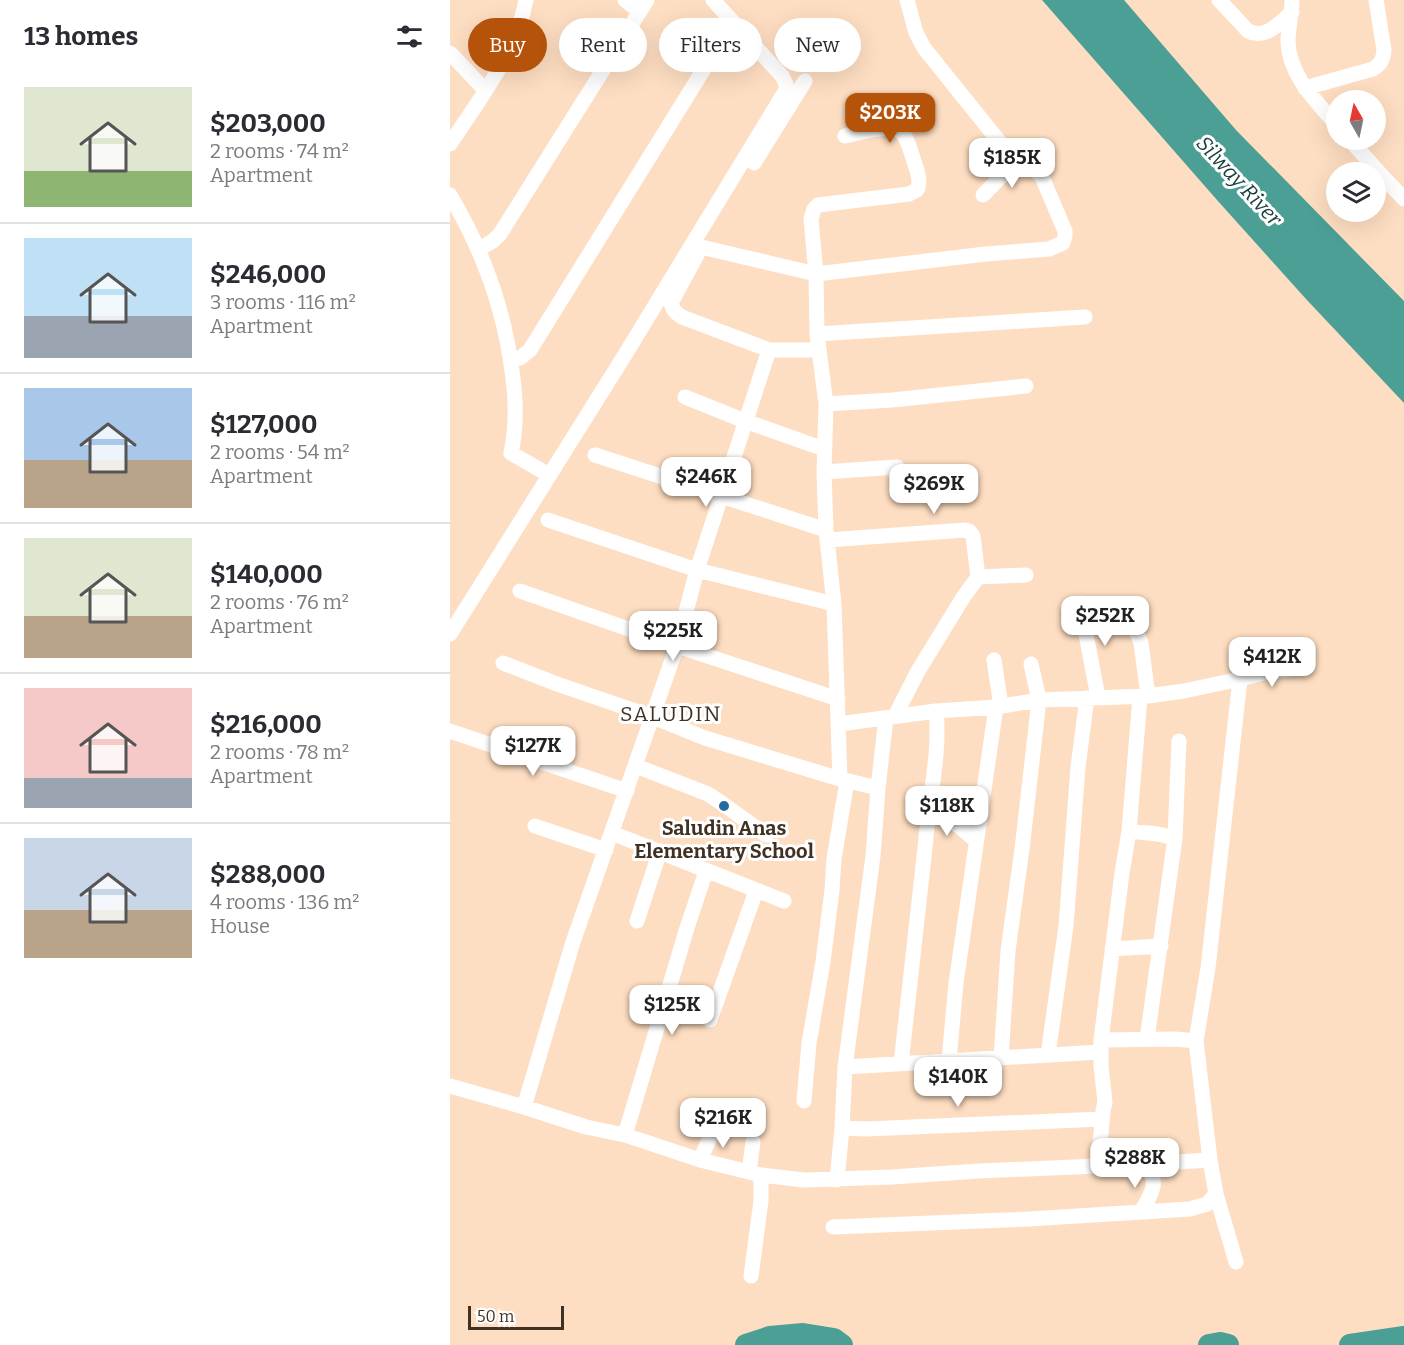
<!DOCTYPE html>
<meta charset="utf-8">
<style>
:root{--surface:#fff;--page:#f7f7f7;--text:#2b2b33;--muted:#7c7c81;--line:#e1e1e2;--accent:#b45309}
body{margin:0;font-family:Bitter,serif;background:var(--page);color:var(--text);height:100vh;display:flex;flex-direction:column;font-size:22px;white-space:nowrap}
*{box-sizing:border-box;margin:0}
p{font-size:20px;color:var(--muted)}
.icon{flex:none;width:33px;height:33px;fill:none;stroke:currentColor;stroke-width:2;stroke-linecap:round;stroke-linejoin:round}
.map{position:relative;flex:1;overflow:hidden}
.side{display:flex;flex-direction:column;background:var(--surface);width:450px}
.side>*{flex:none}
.hud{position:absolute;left:18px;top:18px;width:570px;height:54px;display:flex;gap:12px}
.needle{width:39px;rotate:351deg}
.fabs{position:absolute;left:876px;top:90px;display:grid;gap:12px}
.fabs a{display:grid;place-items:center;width:60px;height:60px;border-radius:50%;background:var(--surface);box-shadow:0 6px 24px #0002;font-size:30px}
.scale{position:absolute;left:18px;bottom:15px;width:96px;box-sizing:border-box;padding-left:6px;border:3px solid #403123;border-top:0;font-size:16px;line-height:21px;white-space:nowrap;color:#403123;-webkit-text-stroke:4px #fff;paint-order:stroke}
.price{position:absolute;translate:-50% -51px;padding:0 14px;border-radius:12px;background:#fff;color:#222;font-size:20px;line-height:39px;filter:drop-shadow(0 2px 3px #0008)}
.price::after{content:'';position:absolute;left:50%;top:36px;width:18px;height:14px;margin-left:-9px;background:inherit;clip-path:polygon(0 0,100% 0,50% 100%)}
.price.on{background:var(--accent);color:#fff}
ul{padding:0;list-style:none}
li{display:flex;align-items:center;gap:18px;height:150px;padding:0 24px}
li+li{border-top:2px solid var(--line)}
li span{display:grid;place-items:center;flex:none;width:168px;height:120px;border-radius:0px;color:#555}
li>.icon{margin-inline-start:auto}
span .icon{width:72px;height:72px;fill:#fffc;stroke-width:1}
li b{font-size:26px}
h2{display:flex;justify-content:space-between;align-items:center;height:72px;padding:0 24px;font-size:26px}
.tag{padding:0 21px;border-radius:27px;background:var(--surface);box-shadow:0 6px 24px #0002;font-size:21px;line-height:54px}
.tag.on{background:var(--accent);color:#fff}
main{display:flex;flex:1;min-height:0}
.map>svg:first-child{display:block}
</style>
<main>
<section class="side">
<h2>13 homes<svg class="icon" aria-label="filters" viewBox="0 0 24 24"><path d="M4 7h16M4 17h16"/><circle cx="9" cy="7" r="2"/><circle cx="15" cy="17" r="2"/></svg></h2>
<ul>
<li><span style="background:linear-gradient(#dfe7d0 70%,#8fb573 0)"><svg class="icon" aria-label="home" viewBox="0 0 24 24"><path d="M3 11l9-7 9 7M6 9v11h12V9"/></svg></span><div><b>$203,000</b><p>2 rooms · 74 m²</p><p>Apartment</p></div></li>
<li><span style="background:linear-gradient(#bfe0f5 65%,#9aa5b1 0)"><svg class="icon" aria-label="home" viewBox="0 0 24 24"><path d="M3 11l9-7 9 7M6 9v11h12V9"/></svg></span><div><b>$246,000</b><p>3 rooms · 116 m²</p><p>Apartment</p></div></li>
<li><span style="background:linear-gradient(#a9c7e8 60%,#b9a48a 0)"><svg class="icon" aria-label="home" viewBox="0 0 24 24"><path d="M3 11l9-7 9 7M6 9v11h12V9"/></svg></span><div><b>$127,000</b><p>2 rooms · 54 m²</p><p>Apartment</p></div></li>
<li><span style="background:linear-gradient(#dfe7d0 65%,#b9a48a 0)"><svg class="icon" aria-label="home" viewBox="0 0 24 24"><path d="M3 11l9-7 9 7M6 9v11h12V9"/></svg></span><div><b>$140,000</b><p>2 rooms · 76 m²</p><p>Apartment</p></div></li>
<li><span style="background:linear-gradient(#f6c9c9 75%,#9aa5b1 0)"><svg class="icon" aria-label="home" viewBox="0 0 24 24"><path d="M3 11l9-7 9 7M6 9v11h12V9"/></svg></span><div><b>$216,000</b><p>2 rooms · 78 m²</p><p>Apartment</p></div></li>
<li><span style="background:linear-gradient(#c9d6e8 60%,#b9a48a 0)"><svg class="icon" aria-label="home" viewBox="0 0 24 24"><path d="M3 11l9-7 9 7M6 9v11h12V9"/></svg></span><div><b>$288,000</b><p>4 rooms · 136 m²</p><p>House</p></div></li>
</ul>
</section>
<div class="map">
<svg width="954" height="1345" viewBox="0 0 954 1345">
<rect width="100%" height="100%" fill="#fedec2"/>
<!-- water -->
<path fill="#4b9f94" d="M592,0h82l112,130 168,171v102l-98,-104 -89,-99z"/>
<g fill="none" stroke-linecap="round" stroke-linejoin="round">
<!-- river -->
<path stroke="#4b9f94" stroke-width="22" d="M296,1345l24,-8 33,-3 31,5 8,6
M759,1345l11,-2 8,2
M900,1345l54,-8"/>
<!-- minor -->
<path stroke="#fff" stroke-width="15" d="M175,0l14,11
M769,0l29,31c17,9 32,-8 44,-19
M842,0c0,14 -4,28 -4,42 1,33 28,59 48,82
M0,53l35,37
M855,88l68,-19c8,-5 10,-9 11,-19l-8,-50
M900,140l35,39 19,20
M0,144c29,-44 66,-91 76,-144
M304,163l51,-82
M0,195c32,54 54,113 62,176 4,27 5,55 -1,82l38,22
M533,195l34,-35
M251,247l115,27 170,-20 63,-5 14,-6 2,-7v-5l-23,-54 -11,-10 -14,-7 -11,-10 -82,-102 -8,-15 -9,-33
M29,249l14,-8 7,-7 147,-234
M247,255l-26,48c2,8 5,10 11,14l87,33h50
M367,334l268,-17
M61,361l9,-3 10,-8 203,-328
M235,397l60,24 79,28
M376,404l66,-4 134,-14
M145,455l231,75
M374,472l73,-5
M98,520l149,50 137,34
M378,540l137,-10 4,1 4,5 5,41
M70,591l157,55 161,53
M630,603l18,94
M677,607l14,36 7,53
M0,634l173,-276 163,-268v-6l-4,-8 -69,-76
M544,660l7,46
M53,663l54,21 96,33 52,21 135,41 38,9
M445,716l23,-45 46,-75 14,-19 48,-2
M436,718l-8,70 -5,68 -28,211 -3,61 24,1 236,-10
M389,724l97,-13 60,-4 43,-7 109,-4 36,-5 56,-12 24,-6 32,-5
M0,731l177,60
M186,766l72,28 15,10 43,31
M390,779l-6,-175 -8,-74 -2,-58 2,-68 -9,-70 -1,-60 -5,-55 3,-10 4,-4 91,-11 8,-4c5,-10 -1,-21 -4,-32 -3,-8 -5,-20 -12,-26 -9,-9 -43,1 -56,4
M478,812c23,6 32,14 48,29
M85,826l71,24
M679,831l29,3 17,4
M162,833l172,68
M187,921l23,-70
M662,949l49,-3
M260,1020l46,-129
M697,1039l28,-201 4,-97
M651,1040l74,-1 21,2
M598,1055l18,-129 12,-159 9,-69
M551,1058l7,-107 14,-102 17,-149 -8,-36
M499,1061l7,-78 40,-276
M451,1064c9,-78 18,-157 26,-236 4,-39 13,-78 9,-117
M395,1067l255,-15
M0,1086l74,21 62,20 39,8 75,25 61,15 43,5 88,-3 87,-6 166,-7 65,-4
M354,1101l5,-58 14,-81 9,-72 2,-31 13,-78
M74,1107l49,-165 104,-296 20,-76 72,-220
M175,1135l62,-207 19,-57
M250,1160l16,-36
M646,1166l5,-32 2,-23 2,-9 -4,-36v-26l21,-167 7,-42 11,-134
M299,1172l4,-30
M387,1180l5,-52
M691,1212c10,-18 20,-30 4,-48
M383,1227l196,-8 161,-10 17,-5 9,-10
M786,1262l-20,-68 -6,-34 -14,-119 12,-73 32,-289
M301,1276l10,-75v-26"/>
</g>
<!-- markers -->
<circle fill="#236da0" stroke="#fff" stroke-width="2" cx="274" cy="806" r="6"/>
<g text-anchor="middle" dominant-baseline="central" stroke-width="6" stroke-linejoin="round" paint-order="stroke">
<!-- poi labels -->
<g font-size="20" font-weight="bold" fill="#403123" stroke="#fff">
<text x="274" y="828">Saludin Anas<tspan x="274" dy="23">Elementary School</tspan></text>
</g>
<!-- water labels -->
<g font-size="21" font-style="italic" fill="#19403b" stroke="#fff">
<text transform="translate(789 181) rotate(47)">Silway River</text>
</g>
<!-- neighbourhood labels -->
<g font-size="21" letter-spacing="1.5" fill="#403123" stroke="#fff">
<text x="221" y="714">SALUDIN</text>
</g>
</g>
</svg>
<div class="fabs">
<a><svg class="needle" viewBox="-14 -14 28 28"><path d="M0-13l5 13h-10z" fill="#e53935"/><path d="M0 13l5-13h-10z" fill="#7c7c81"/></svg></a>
<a><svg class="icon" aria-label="layers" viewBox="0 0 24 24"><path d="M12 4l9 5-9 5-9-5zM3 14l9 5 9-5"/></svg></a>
</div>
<div class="scale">50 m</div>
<b class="price on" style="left:440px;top:144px">$203K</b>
<b class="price" style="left:562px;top:189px">$185K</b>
<b class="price" style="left:256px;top:508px">$246K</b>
<b class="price" style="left:484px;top:515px">$269K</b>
<b class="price" style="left:655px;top:647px">$252K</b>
<b class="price" style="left:223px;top:662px">$225K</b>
<b class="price" style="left:822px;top:688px">$412K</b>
<b class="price" style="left:83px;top:777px">$127K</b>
<b class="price" style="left:497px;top:837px">$118K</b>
<b class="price" style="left:222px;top:1036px">$125K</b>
<b class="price" style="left:508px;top:1108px">$140K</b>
<b class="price" style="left:273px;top:1149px">$216K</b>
<b class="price" style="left:685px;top:1189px">$288K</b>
<div class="hud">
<a class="tag on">Buy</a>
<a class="tag">Rent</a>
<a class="tag">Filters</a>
<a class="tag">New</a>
</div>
</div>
</main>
